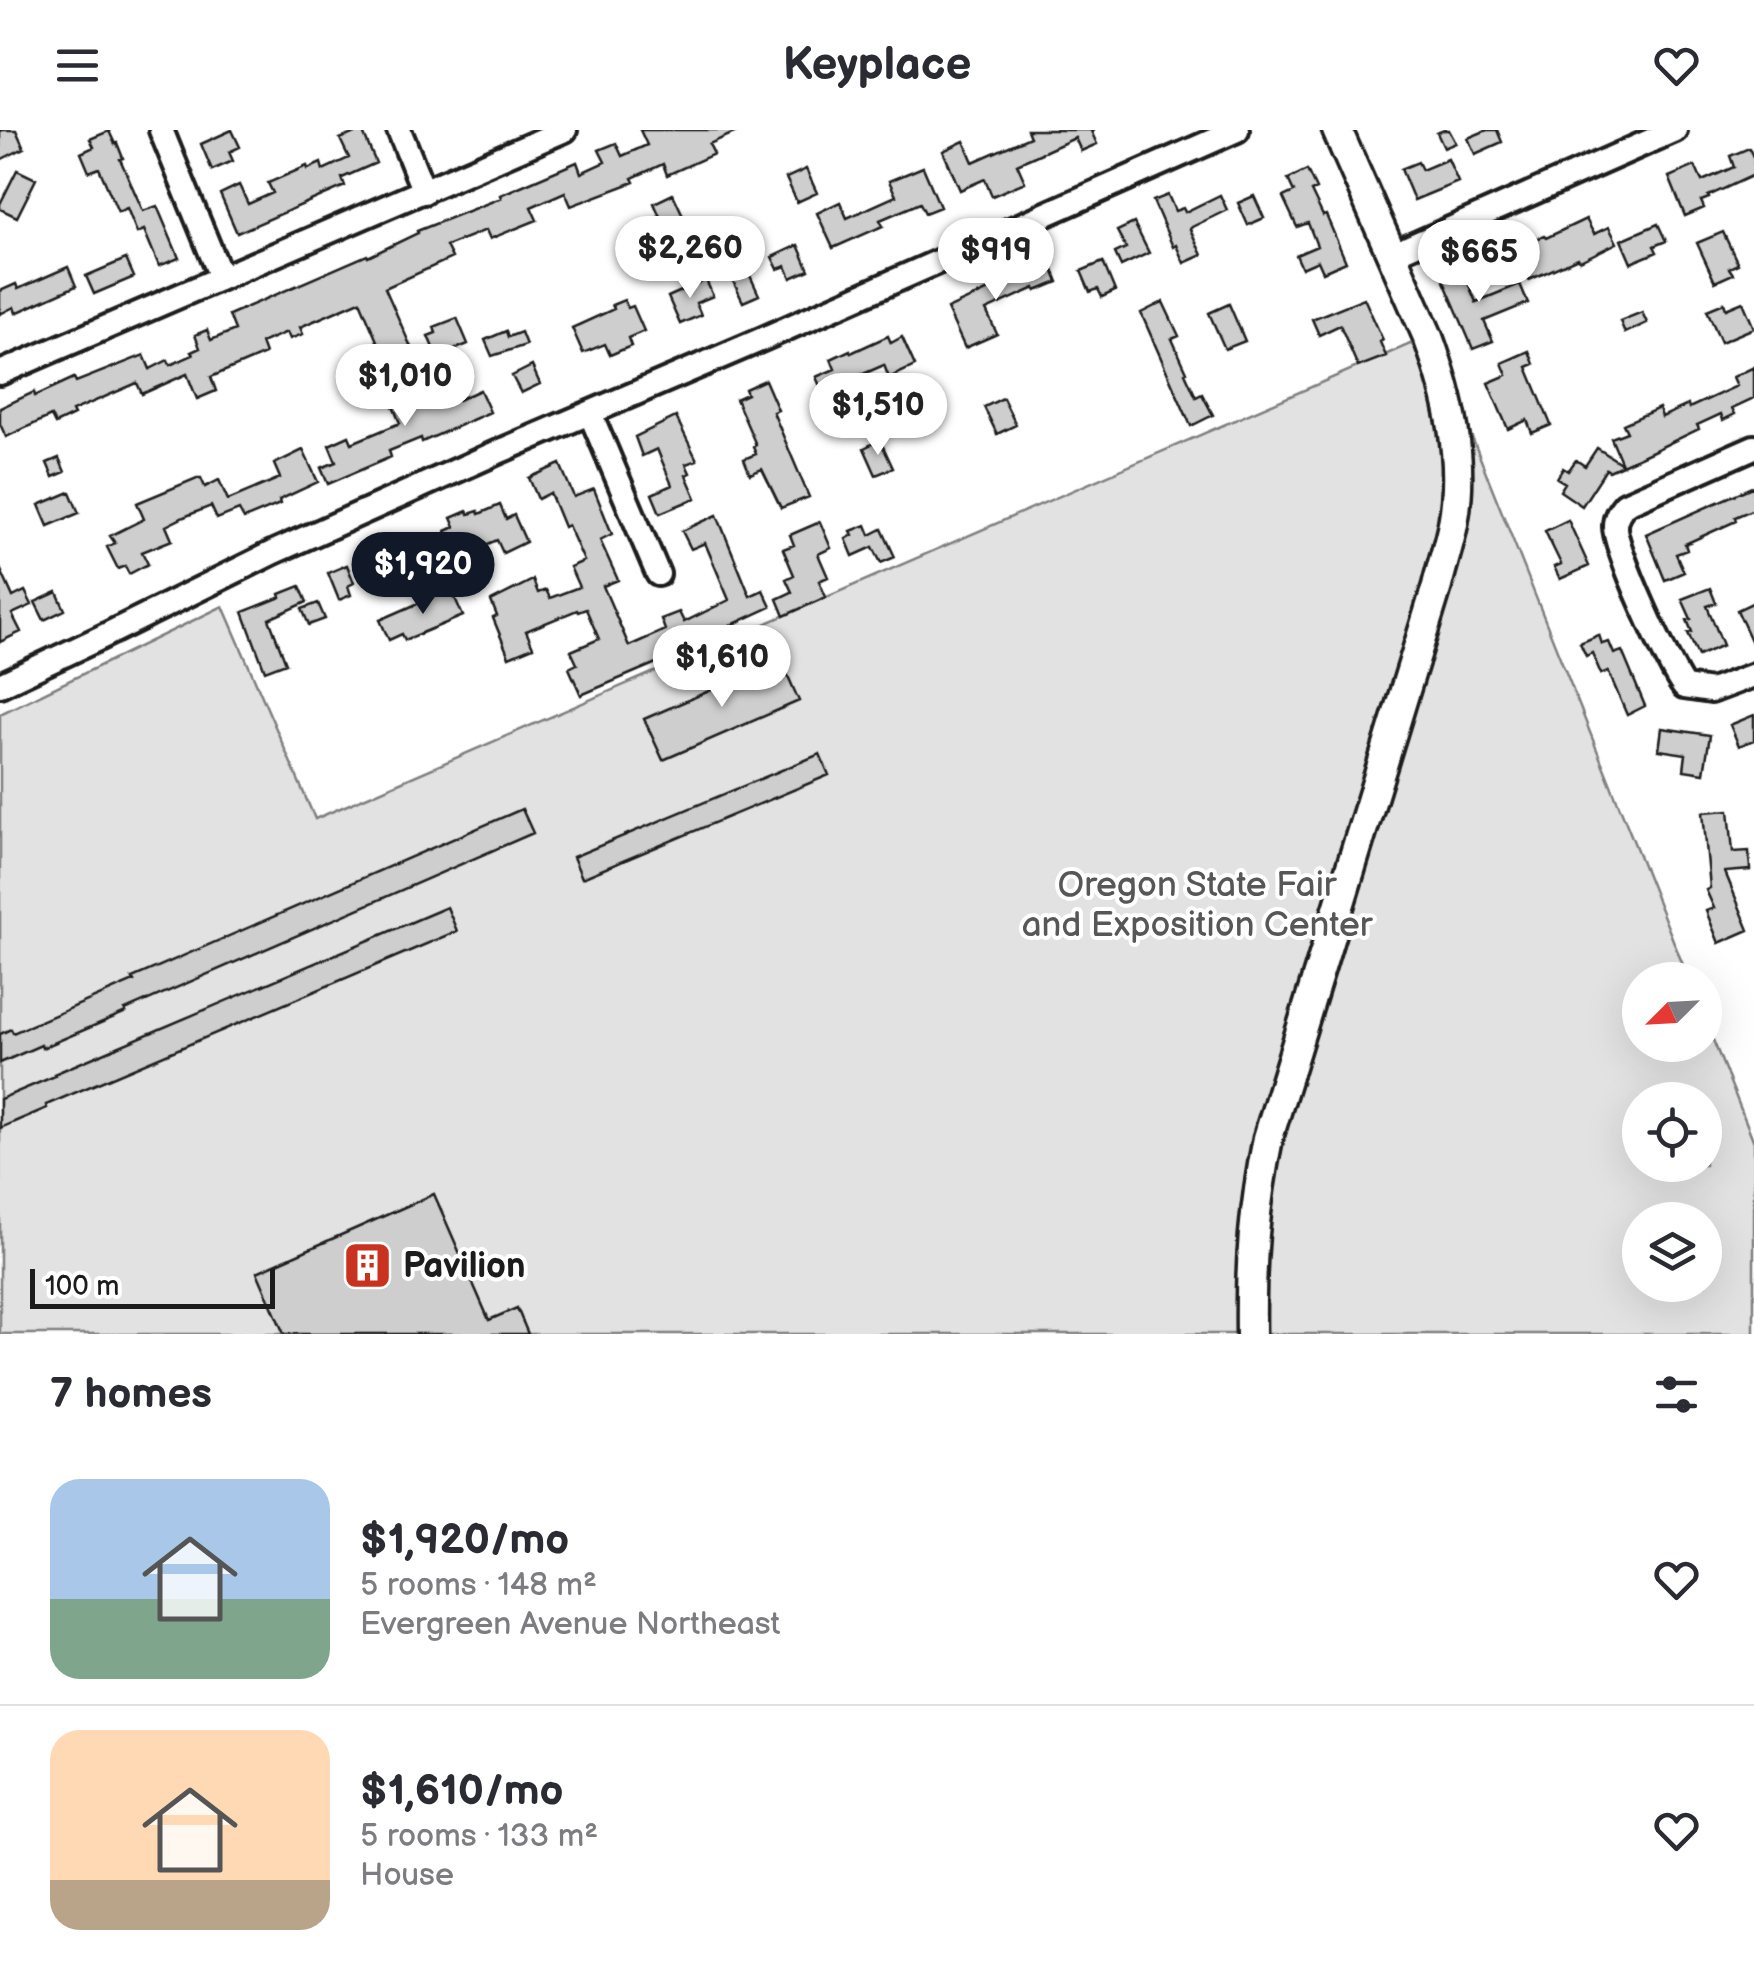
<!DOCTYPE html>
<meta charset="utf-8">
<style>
:root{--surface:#fff;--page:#f7f7f7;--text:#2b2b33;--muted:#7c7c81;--line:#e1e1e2;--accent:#111827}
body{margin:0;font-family:"Balsamiq Sans",sans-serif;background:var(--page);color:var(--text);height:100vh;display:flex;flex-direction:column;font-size:38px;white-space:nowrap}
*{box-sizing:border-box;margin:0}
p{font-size:32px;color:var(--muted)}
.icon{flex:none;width:55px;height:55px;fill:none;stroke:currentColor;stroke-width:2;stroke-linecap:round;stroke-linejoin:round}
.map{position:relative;height:1204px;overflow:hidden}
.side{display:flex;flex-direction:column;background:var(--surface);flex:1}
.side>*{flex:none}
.needle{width:65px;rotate:246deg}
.fabs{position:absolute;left:1622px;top:832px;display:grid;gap:20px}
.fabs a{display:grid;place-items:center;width:100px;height:100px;border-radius:50%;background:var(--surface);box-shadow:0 10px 40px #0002;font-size:50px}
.scale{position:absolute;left:30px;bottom:25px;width:245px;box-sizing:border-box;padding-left:10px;border:5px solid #1c1c1c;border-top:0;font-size:28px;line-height:35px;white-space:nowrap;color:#1c1c1c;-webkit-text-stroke:8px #fff;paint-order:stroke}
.price{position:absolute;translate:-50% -85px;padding:0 22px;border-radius:35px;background:#fff;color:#222;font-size:32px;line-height:65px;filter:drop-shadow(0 2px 5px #0008)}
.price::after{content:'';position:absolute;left:50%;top:60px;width:30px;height:22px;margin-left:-15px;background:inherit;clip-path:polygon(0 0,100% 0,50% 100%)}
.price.active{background:var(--accent);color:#fff}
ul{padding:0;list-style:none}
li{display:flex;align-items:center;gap:30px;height:250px;padding:0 50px}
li+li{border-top:2px solid var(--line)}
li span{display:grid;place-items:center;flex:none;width:280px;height:200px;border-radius:30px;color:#555}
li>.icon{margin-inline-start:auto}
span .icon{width:120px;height:120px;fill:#fffc;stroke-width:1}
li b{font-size:42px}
h2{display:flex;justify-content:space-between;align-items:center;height:120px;padding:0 50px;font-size:42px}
header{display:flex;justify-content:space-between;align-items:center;height:130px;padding:0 50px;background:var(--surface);font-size:45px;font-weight:800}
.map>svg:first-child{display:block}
</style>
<header><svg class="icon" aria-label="menu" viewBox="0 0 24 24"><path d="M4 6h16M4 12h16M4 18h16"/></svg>Keyplace<svg class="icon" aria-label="heart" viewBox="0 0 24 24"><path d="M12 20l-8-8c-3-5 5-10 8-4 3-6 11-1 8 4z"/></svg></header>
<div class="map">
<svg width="1754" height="1204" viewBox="0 0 1754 1204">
<rect width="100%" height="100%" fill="#fff"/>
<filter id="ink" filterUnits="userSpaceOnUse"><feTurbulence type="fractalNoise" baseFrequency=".01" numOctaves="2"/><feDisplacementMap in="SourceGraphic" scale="20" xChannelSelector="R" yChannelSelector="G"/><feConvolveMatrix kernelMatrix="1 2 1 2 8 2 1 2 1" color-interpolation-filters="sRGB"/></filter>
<g filter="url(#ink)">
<!-- green -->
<path fill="#e2e2e2" stroke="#7f7f7f" stroke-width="2.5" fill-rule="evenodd" d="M1431,205l258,645h-49v65h65v-25l49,122v192h-1754v-620l223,-108 92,213zM1640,970h65v65h-65zM1640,1090h65v65h-65z"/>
<!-- building -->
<path fill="#cecece" stroke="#1c1c1c" stroke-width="2.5" d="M0,0h16l8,18 -24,12z
M232,0l8,17 -11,5 4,9 -21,9 -11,-26z
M362,0l14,33 -34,15 3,8 -108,47 -17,-39 19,-9 9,19 25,-11 -5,-10 39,-17 1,3 13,-6 2,7 26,-12 -9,-19z
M640,0h101l-32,14 5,10 -47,21 -4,-11 -31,14 2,4 -63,24 -6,-14 -34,15 6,13 -47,19 -4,-9 -40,16 6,12 -67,30 29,66 -34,14 -7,-17 7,-3 -20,-47 -60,26 3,7 -13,5 -3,-7 -26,11 4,11 -54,23 5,14 -19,8 -10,-25 -45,20 -5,-11 -65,28 2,4 -19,9 -4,-8 -45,21 -6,-13v-16l34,-16 1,4 39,-18 2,4 68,-27 6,14 18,-9 2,5 23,-10 -2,-3 9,-4 -5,-13 12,-5 4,10 24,-10 -6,-15 138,-60 1,2 50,-24 -1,-2 84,-33 -1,-3 77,-33 4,11 24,-11 -6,-12 17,-7 6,13 25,-11z
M1027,0h67l-3,1 6,13 -16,7 -6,-13 -58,26 8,18 -33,14 -7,-17 -25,11 -17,-39 21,-10 9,21 57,-25z
M1444,0h5l7,13 -12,5 -7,-15z
M1487,0h10l5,12 -27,12 -7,-16z
M109,1l6,13 2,-1 6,15 -3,1 23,52 14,-5 22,52 -20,8 -15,-36 -7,3 -10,-25 -9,4 -19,-44 -10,4 -8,-19 13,-6 -4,-8z
M1749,18l5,11v16l-46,21 1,2 -8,3 3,7 -19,8 -16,-39 26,-11 7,15 32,-14 -4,-11z
M1448,29l10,23 -44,18 -13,-31 17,-7 4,8z
M923,37l17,40 -15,6 -5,-10 -40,17 3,6 -50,22 -16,-35 23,-11 7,16 49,-22 -7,-15z
M806,39l11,24 -20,9 -11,-24z
M17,40l19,9 -19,38 -17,-8v-5z
M1307,40l9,19 -5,2 12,25 3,-1 20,47 -23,10 -5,-11 -16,7 -6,-13 21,-9 -9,-23 -11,4 -14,-30 11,-5 -6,-13z
M673,64l15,32 -20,9 -14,-32z
M1168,65l7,16 8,-3 2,4 35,-17 7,15 -35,17 -2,2 12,26 -18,8 -8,-18 -3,2 -20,-46z
M1254,66l10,22 -16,7 -10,-22z
M1586,89l8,15 15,-7 8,16 -37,18 -2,-3 -49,22 -13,-27 15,-7 -1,-4 14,-6 2,2z
M1134,93l15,30 -28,13 -6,-13 11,-5 -9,-17z
M1658,94l8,17 -12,5 3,6 -26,11 -10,-23z
M1723,102l15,32 -9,4 4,6 -18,8 -18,-39z
M680,106l5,14 -13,5 -6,-14z
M798,115l11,25 -18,8 -5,-12 -8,3 -6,-12z
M126,129l8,18 -40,17 -8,-18z
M1050,132l8,20 -22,9 -1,-3 -49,22 11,24 -32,14 -18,-39 42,-19 -1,-2 23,-11 1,1z
M1103,132l12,29 -13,6 -4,-8 -8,3 -9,-21z
M1460,133l16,39 44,-18 8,19 -44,18 9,20 -20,8 -33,-77z
M68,137l8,19 -60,27 -2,-6 -14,7v-23l16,-7 2,5z
M748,141l11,24 -16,7 -11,-23z
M706,150l7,16 -17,7 5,12 -21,9 -12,-27z
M1364,168l19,42 -3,2 6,14 -28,11 -18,-42 -21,10 -7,-16z
M624,170l4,8 5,-2 11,25 -16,7 3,8 -21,9 -5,-11 -22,9 -11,-25 42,-19 -2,-4z
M1163,172l16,34 -7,3 15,33 -2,1 11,24 6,-3 11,21 -22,11 -50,-113z
M1743,172l11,26 -33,14 -14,-32 17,-7 2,6z
M1229,174l16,37 -20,8 -16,-36z
M1642,182l5,11 -22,10 -5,-12z
M457,188l11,26 -31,13 -9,-21 8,-3 -2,-6z
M506,201l2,6 13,-5 5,13 -34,11 -7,-16z
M888,206l3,7 11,-6 13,29 -26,12 -5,-13 -23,10 2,5 -38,17 -9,-20 19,-8 -4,-10 19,-9 1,3z
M1529,221l5,13 -7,3 24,58 -19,8 -5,-13 -19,9 -20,-46 19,-8 -5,-12z
M532,236l8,18 -19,9 -9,-17z
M1754,237v31l-22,10 3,6 -12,6 -2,-6 -24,11 2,4 -46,22 -44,20 -3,-2 -24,37 -22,-15 5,-8 -8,-5 6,-10 5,3 8,-11 9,6 12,-18 25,16 -11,-26 16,-6 -4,-8 36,-16 3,9 26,-12 1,3 48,-22 -4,-9z
M765,250l13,30 -5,2 36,85 -28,11 -19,-39 -12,5 -6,-15 12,-5 -3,-7 3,-2 -20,-46 11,-5 -2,-5z
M407,256l7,17 37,-17 7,14 22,-10 10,22 -68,30 -1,-4 -32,13 2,6 -63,27 -7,-16 15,-6 -7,-17 20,-9 3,7 48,-20 -12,-29z
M1003,268l13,27 -19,9 -13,-27z
M676,287l21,43 -11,4 4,9 -4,2 10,23 -36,15 -8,-19 20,-9 -15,-36 -15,7 -7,-19z
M880,310l13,28 -17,7 -12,-27z
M303,320l15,32 -39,18 1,4 -36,15 -5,-9 -22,9 -6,-13 -27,11 -18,9 6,14 -30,12 6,12 -19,10 -4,-8 -7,3 -11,-22 8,-4 -5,-7 34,-17 -7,-16 60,-25h4l4,9 14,-7 9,20 52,-22 -6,-14z
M59,328l6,14 -12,5 -6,-14z
M560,334l14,33 20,-8 18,45 -12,6 18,40 -15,6 26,60 36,-16 -4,-11 18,-7 5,10 45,-22 -24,-57 -14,6 -9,-18 35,-16 33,81 13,-6 8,17 -72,33 2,4 -120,51 -12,-27 8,-4 -6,-13 28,-12 -13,-30 -8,3 -1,-2 -51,21 7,16 -24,10 -16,-39 4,-2 -6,-15 42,-21 5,13 8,-3 4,8 29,-11 -9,-20 14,-6 -16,-36 -4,2 -14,-34 -12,6 -9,-21z
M1754,356v23l-19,8 1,4 -51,23 2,6 -11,4 8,18 -19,8 -19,-46z
M70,362l9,21 -31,13 -9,-21z
M500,375l6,14 8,-4 12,27 -23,11 -6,-13 -33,14 -3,-9 -8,3 -7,-17 9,-4 -4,-9 16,-7 2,3 9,-3 1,3z
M1568,390l21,46 -29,13 -6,-12 7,-3 -16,-33z
M820,392l11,26 -13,6 10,23 -9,4 7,16 -42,19 -7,-17 15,-7 -6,-13 8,-4 -11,-26 11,-4 -4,-10z
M866,395l4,10 12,-6 13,28 -14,6 -8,-16 -20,9 -7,-17 7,-4 -2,-4z
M408,409l12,28 -41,17 -5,-14 8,-3 -6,-15z
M347,435l7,18 -6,3 3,9 -12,5 -11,-27z
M0,438l13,29 12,-6 7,14 -20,9 9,18 -21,10z
M300,456l7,16 -38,17 17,44 -21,8 -22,-59 38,-15 -1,-3z
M1710,458l6,15 -9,3 16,39 -25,11 -10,-23 4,-1 -5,-12 4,-1 -9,-20z
M451,459l12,27 -58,24 -3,-6 -13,6 -9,-20z
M57,462l8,18 -21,10 -9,-18z
M1754,472v45l-17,-37z
M318,473l7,16 -16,6 -7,-16z
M1599,505l3,9 7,-2 5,12 8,-3 23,55 -18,9 -19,-44 -7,3 -9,-21 -6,3 -6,-13z
M781,530l18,41 -136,59 -19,-41z
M1754,585v25l-15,6 -9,-21z
M1662,598l48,7 -6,38 -20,-3 2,-16 -27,-4z
M820,624l9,21 -247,103 -9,-21z
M522,679l11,24 -408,177 1,2 -84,36 -1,-3 -41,18v-29l11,-5 2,4 121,-52 -2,-3z
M1729,680l4,42 16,-1 1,19 -25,2 24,58 -30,13 -13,-32 8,-3 -8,-18 4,-2 -7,-76z
M447,777l10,24 -411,174 1,3 -47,20v-29l55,-23 -1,-2z
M434,1064l55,126 28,-12 11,26h-244l-27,-62z"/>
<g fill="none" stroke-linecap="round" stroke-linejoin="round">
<defs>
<path id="minor" d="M161,0l60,147
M399,0l25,62
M1391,125l284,-125
M0,243l565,-243
M590,283l68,161
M1754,317l-129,57c-6,7 -10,13 -10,22 -1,22 54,141 69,161l27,4 43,-16
M0,555l102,-48 172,-85 224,-100 267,-114 472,-208"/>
<path id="major" d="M1251,1204c-1,-71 3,-127 17,-196l169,-552c5,-21 12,-41 16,-62 12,-64 -3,-127 -25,-187l-91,-207"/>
</defs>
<!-- minor casing -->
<use href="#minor" stroke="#1c1c1c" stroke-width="30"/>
<!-- major casing -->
<use href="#major" stroke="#1c1c1c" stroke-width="35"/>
<!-- minor -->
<use href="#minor" stroke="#fff" stroke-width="22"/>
<!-- major -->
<use href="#major" stroke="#fff" stroke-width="28"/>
</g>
</g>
<!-- icons -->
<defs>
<symbol id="building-square" viewBox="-11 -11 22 22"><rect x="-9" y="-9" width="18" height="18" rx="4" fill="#c8321e" stroke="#fff"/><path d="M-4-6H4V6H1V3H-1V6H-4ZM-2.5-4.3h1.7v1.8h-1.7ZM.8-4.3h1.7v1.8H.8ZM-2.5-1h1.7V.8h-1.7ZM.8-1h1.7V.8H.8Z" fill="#fff"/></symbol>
</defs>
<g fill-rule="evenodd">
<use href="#building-square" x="340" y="1108" width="55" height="55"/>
</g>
<g text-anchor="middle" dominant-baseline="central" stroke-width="8" stroke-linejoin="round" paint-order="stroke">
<!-- park labels -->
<g font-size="35" fill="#575757" stroke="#fff">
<text x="1197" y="755">Oregon State Fair<tspan x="1197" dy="40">and Exposition Center</tspan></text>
</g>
<!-- poi labels -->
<g font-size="35" font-weight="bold" fill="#1c1c1c" stroke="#fff" text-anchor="start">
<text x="403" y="1136">Pavilion</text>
</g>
</g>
</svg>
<div class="fabs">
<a><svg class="needle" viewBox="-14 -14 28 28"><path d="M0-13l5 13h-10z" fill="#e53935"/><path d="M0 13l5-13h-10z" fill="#7c7c81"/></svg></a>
<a><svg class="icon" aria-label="locate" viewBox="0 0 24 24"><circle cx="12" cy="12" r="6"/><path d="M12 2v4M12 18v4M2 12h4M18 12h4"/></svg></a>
<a><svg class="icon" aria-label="layers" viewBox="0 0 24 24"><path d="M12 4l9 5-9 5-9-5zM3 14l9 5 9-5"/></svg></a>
</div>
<div class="scale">100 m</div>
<b class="price" style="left:690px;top:171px">$2,260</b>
<b class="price" style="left:996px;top:173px">$919</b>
<b class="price" style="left:1479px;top:175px">$665</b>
<b class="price" style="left:405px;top:299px">$1,010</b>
<b class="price" style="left:878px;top:328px">$1,510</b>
<b class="price active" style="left:423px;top:487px">$1,920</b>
<b class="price" style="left:722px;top:580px">$1,610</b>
</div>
<section class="side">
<h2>7 homes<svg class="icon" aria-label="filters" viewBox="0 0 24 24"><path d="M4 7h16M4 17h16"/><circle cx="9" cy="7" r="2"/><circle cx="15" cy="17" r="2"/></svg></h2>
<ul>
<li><span style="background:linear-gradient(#a9c7e8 60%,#7fa58c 0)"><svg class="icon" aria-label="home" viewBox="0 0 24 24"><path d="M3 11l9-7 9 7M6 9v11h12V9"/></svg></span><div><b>$1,920/mo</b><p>5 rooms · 148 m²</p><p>Evergreen Avenue Northeast</p></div><svg class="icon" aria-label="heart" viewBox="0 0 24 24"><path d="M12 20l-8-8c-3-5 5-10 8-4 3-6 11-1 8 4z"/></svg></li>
<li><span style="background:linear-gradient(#ffd9b3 75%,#b9a48a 0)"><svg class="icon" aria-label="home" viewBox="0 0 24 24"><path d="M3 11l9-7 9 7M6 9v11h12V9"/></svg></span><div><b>$1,610/mo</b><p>5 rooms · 133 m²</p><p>House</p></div><svg class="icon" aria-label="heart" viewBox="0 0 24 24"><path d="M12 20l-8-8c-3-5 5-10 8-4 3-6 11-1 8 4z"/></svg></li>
</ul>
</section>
